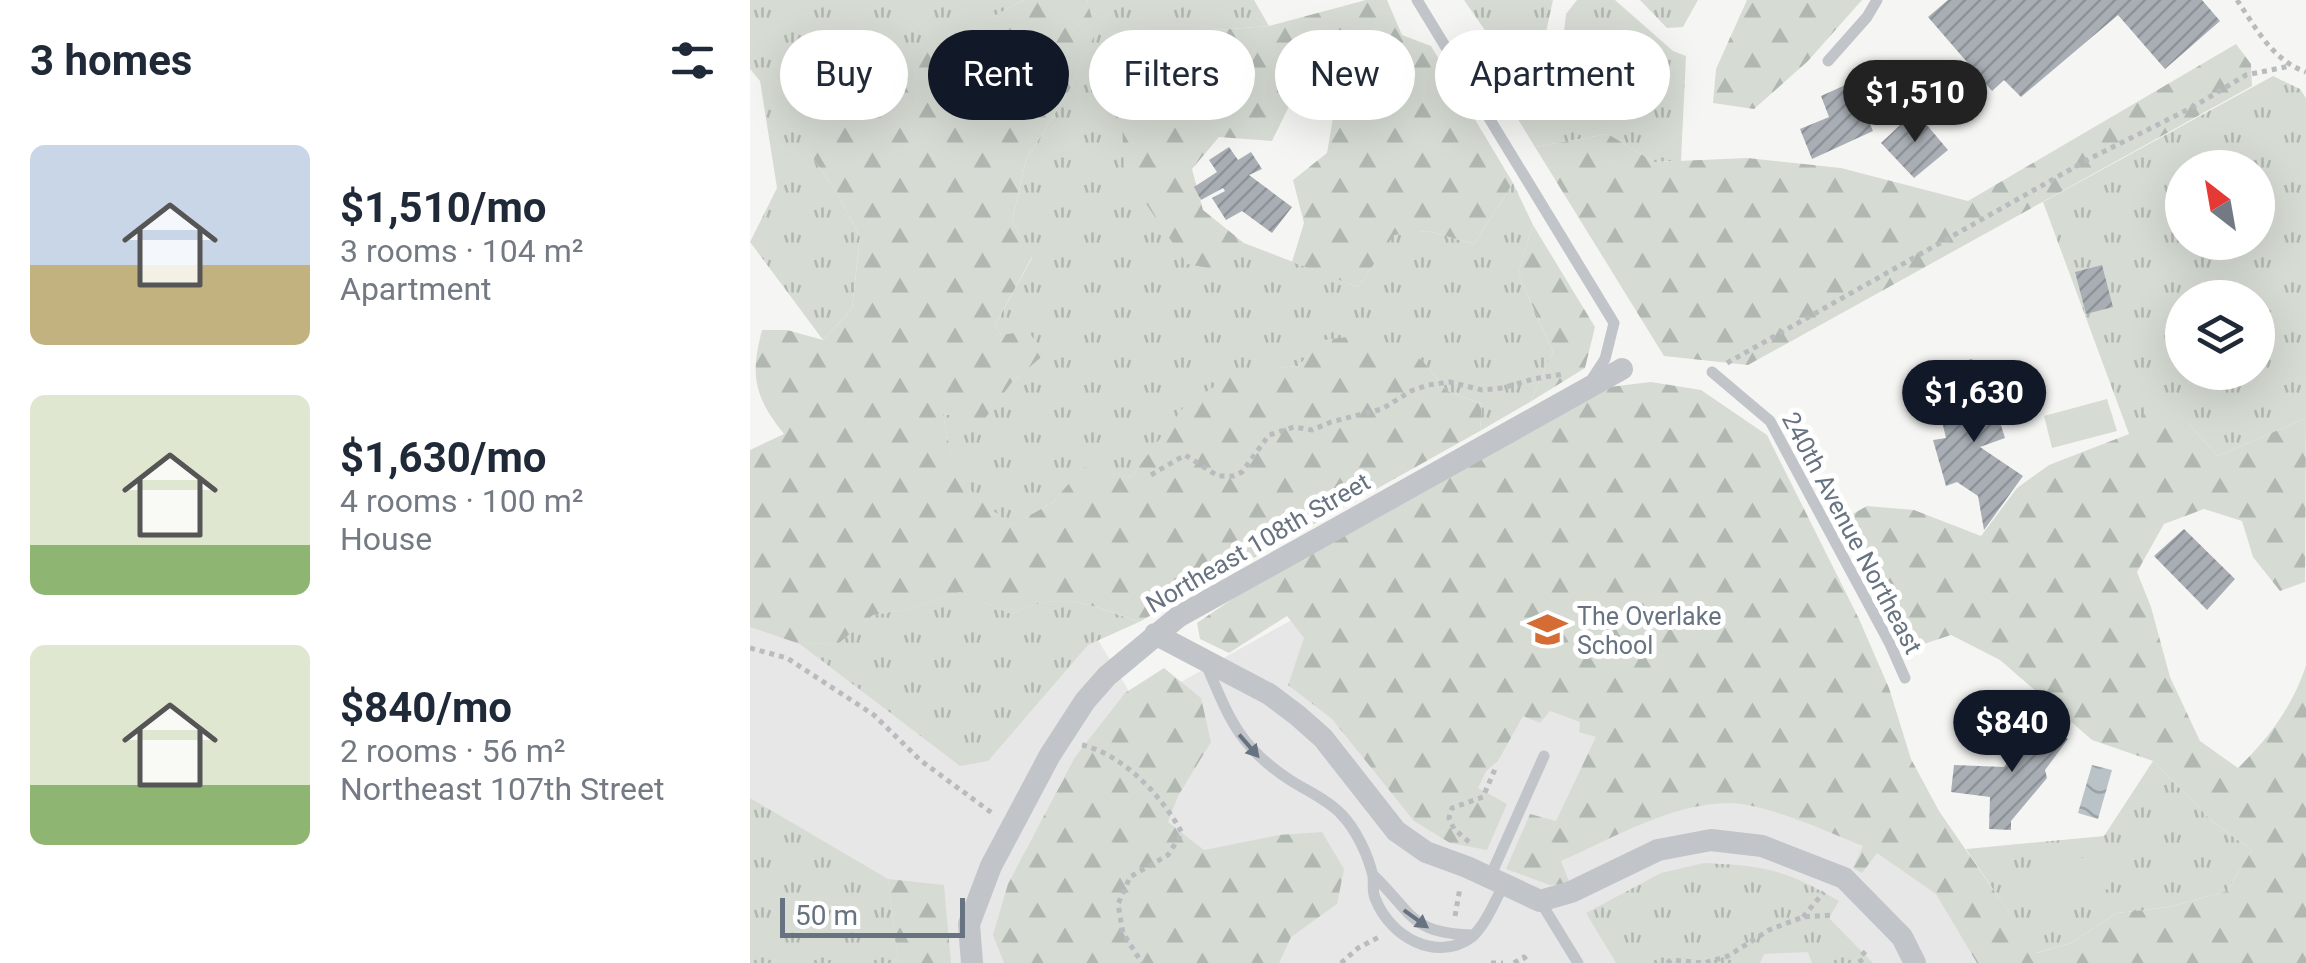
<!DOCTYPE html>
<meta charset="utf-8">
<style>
:root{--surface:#fff;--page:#f6f6f7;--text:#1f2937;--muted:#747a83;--accent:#111827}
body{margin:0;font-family:Roboto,sans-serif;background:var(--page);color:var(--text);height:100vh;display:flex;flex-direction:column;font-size:38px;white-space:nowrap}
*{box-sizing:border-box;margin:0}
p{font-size:32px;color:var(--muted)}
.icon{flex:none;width:55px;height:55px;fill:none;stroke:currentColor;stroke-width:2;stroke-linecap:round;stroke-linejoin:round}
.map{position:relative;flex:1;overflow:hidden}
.drawer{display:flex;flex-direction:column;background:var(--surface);width:750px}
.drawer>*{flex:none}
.guide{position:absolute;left:30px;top:30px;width:950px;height:90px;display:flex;gap:20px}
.needle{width:65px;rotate:329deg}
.fabs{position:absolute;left:1415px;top:150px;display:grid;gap:20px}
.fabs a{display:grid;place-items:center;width:110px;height:110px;border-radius:50%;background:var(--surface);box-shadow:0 10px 40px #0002;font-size:50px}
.scale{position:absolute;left:30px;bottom:25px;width:185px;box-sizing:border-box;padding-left:10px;border:5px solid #677381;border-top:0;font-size:28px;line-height:35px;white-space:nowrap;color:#677381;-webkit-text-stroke:8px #fff;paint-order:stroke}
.price{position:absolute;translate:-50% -85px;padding:0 22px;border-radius:35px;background:var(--accent);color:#fff;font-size:32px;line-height:65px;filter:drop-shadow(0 2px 5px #0008)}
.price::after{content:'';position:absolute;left:50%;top:60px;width:30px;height:22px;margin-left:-15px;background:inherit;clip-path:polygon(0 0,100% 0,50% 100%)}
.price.selected{background:#222;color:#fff}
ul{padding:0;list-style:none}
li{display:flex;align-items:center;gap:30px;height:250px;padding:0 30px}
li span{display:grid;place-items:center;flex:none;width:280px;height:200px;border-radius:15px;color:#555}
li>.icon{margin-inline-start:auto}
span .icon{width:120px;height:120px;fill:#fffc;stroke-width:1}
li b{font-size:42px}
h2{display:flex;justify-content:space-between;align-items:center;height:120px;padding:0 30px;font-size:42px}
.chip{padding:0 35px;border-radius:45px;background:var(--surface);box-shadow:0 10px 40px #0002;font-size:35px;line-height:90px}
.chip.selected{background:var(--accent);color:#fff}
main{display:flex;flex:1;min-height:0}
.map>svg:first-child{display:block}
</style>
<main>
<section class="drawer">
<h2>3 homes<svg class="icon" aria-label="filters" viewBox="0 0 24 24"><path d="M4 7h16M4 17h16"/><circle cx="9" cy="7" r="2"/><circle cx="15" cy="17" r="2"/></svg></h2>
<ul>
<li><span style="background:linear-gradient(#c9d6e8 60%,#c2b280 0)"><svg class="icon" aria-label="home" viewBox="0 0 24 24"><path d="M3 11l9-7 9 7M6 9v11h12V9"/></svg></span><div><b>$1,510/mo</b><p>3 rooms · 104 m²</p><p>Apartment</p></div></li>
<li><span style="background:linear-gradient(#dfe7d0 75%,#8fb573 0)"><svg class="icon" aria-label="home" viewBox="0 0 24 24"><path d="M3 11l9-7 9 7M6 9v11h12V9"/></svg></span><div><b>$1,630/mo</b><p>4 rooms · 100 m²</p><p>House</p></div></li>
<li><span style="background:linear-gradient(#dfe7d0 70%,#8fb573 0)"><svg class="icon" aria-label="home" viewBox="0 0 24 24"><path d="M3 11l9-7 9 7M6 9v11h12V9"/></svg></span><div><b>$840/mo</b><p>2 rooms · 56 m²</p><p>Northeast 107th Street</p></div></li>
</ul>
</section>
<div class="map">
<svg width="1556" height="963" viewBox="0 0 1556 963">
<defs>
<pattern id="grass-tufts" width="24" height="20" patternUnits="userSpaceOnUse" patternTransform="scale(2.5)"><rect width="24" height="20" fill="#d6dcd4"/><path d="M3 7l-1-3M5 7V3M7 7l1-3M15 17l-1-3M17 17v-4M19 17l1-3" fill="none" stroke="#b1b7b1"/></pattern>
<pattern id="forest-firs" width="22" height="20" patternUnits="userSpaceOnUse" patternTransform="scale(2.5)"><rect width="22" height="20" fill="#d6dcd4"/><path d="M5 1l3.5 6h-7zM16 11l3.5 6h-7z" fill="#b1b7b1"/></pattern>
<pattern id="water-waves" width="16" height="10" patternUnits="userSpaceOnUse" patternTransform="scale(2.5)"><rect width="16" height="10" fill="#b9c2c7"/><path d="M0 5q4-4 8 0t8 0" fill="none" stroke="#9aa2a7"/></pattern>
<pattern id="building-hatch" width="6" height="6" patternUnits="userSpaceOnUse" patternTransform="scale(2.5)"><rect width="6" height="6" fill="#a8aeb4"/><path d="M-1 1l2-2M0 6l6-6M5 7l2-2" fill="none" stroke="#8d9298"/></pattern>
</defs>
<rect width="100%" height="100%" fill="#f5f6f3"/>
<!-- built -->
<path fill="#e6e7e6" d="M220,429l168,277 427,-239 451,496h-1266v-409z"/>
<!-- grass -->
<path fill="url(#grass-tufts)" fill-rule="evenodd" d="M0,0h274l-133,71 -77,-29 -9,105 32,45 23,45 -8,72 -29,31 -73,-98 27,-54 -17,-107 -10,-12z
M337,0h167l15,26 -78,6 -69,87 101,151 21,-27 114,44 36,-53 34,-3 46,13 39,-61 20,42 -15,48 35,79 -23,50 -50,29 2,-27 -35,-13 -25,-31 -97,-20 -27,26 -58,6 -82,71 -27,34 -48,-9 -31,35 -40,22c-54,-40 -57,-46 -69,-111l40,6 30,-39 31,-27 -43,-19 -6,-10 37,-67 -20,-37 14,-61 44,-71 25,-57z
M714,0h89l-12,55 -16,15 -14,-2z
M827,0h38l58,51 13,5 -5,105 -27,1 -46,-28 -73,13 -35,-57 41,2 19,-25 6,-53z
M890,0h58l-15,27 -16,1z
M1523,76l27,13 6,9v320l-88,38 -30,-33 -59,11 -86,-232zM1432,168h76v74h-76zM1432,298h76v74h-76z
M210,592l51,22c50,-25 79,-9 128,8l-51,23 -100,116 -28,5 -160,-122 39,-1 34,-28 35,-6z
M1403,761l61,62 38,27 -25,41 -58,16 -52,6 -46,30 -35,10 -70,-104 138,-13z
M0,798l138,81 10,84h-148z
M954,863c62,3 80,6 135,38l-10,17 44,45h-61l-4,-11 -44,2 -4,9h-144l-30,-50 75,-40z"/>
<!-- forest -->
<path fill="url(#forest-firs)" d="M274,0h63l9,32 -26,57 -44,71 -14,61 20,36 -37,68 6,10 27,-4 17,23 -32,27 -30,40 -40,-7c12,65 16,71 69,111l40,-22 31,-36 48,10 55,-73 54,-33 58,-5 26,-26 46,-6 52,26 25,31 35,13 -2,27 -341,191c-49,-17 -78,-33 -128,-8l-51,-22 -52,17 -35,6 -34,28 -39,1 -50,-17v-177l34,-16c-30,-38 -34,-58 -22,-104h25l36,10 29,-31 8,-72 -23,-45 -32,-45 -3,-41 12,-65 77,29z
M616,0h21l15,35 29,11 82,137 -39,61 -46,-13 -34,4 -36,52 -66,-25 12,-39 -11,-43 34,-27 12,-72 -42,9 -25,51 -53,-4 -27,32 11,41 41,33 -20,28 -37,-7 -63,-93 -2,-52 69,-87 78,-6z
M997,0h115l-54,61 -54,48 -41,-6 3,-34z
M1486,44l15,20 1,22 -504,279 -84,-9 -129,-209 73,-13 46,28 93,-4 94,10 127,33z
M783,225l62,102 -10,41 -55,34 23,-50 -35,-79z
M901,382l50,8 66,45 92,184 30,69 22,71 28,52 98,142 34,-10 46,-30 52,-6 58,-16 25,-41 -38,-27 -61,-62 -61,-21 -92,-80 -49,-25 -45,15 -66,-129 27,-15 47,4 67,26 36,-48 32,-23 80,-31 20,-26 39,15 30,33 88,-38 -1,164 -25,9 -27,-34 -11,-36 -38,-12 -40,15 -27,48 14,35 19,70 30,64 38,27c31,-30 54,-61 68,-102v297h-329l-41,-69 -59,-41 -15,20 -9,-5 10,-22c-35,-14 -96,-42 -133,-43 -59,0 -116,35 -169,58l9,23 -20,1 -44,-16 24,-55 26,7 40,-84 -17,-5 1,-10 -30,-11 -10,12 -17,-7 -25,45 -12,10 -8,17 29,16 -20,46 -37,-7 -36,-22 -82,-102 -44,-34 16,-47 -17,-22 -58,37 -29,-14 -3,-16 40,-27 372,-209z
M414,668l37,30 10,44 -33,54 -10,26 36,28 75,-15 43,-3 22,37 -7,35 -46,33 -12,26h-275l-11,-28 15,-51 67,-127 50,-64z
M138,879l56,6 7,78h-53z"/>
<!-- pitch -->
<path fill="#d6dcd4" d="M1357,399l10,32 -65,17 -8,-32z
M1352,854l8,35 -71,12 -7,-33z"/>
<!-- water -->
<path fill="url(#water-waves)" d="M251,48l23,7 13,17 -3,17 -45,30 -36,-25c1,-29 24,-37 48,-46z
M1342,765l20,5 -14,49 -20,-6z"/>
<!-- building -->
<path fill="url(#building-hatch)" d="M1198,0h254l18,21 -55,48 -47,-54 -97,82 -17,-17 -12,11 -64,-74z
M1102,82l21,49 -61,28 -12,-30 29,-12 -8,-21z
M1165,111l33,39 -34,28 -33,-35z
M479,147l9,13 13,-8 11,17 -13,6 43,32 -20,26 -30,-22 -16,9 -14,-22 13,-7 -2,-3 -22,12 -7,-13 23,-15 -8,-12z
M1352,265l11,42 -27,7 -11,-42z
M1222,359l19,62 8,-2 6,19 -25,9 43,29 -39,54 -6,-34 -21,-14 -11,4 -13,-46 13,-2 -5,-21 5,-3 -3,-12 12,-5 -5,-15 8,-3 -5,-15z
M1434,529l51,50 -28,31 -53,-54z
M1289,717l29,22 -23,31 2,8 -36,43v9l-22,-1 1,-32 -39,-5 3,-27 50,2z"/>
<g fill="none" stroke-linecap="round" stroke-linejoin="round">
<!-- path -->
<path stroke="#b9bbbe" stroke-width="5" stroke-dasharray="5 5" stroke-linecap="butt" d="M1487,0c19,28 35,60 69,72
M977,363l362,-204 104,-52 53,-32 44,-9
M401,475l34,-20 33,21h16l8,-4 27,-37 25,-8 18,3 19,-8 51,-13 29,-18 17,-6 22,-3 32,8 21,-2 30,-9 31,-5
M0,648l37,10 87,57 46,45 72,53
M332,745c42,10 80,51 100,88l-14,22 -38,22 -12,27 5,29 19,30
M719,842l-15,-13 -5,-11 3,-10 31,-11 12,-28
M705,916l5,-28
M1053,917l21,-25
M591,963l17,-15 21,-11
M741,963h12
M764,963l10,-6 5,6
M917,963l4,-3 33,3 24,-7 41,-26 34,-13 29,-2
M1112,963l-3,-5 7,-7"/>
<!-- service -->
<path stroke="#c1c4c8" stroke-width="11" d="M667,0l197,323 -9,36 -15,23
M1078,61l39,-44 10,-17
M962,372l58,49 120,223 15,34
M456,664c23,54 33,83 84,116 17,11 38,20 51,34 15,15 27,41 32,62 1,7 -1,15 2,22 15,39 61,65 97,39 14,-13 23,-36 32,-53
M623,875c40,38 37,59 101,60
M740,877l54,-121
M790,901l38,62"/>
<!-- minor -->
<path stroke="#c1c4c8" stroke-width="22" d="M405,634l114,60 28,21 26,23 73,93 30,21 41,15 73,34 31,-9 87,-42 53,-10 51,6 82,32 58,59 13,26
M222,963l-3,-39 22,-58 59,-111 35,-54 22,-25 71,-59 444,-248"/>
</g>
<!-- one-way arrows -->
<defs><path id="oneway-solid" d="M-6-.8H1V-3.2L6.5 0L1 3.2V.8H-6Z" transform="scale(2.5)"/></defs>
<g fill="#677381">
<use href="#oneway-solid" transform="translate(499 746) rotate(49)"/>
<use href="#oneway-solid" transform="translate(666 919) rotate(36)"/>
</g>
<!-- icons -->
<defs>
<symbol id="school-bare" viewBox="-9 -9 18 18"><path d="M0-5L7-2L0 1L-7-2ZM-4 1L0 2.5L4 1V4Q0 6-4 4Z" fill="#d46c34" stroke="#fff" stroke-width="2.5" paint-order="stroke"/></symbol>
</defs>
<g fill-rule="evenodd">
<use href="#school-bare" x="770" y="602" width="55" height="55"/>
</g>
<g text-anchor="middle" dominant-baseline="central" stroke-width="10" stroke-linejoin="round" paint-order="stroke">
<!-- street labels -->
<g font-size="25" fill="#677381" stroke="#fff">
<text transform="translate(1102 533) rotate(62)">240th Avenue Northeast</text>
<text transform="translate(508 543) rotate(-30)">Northeast 108th Street</text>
</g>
<!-- poi labels -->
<g font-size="25" fill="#677381" stroke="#fff" text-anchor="start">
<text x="827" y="616">The Overlake<tspan x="827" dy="29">School</tspan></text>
</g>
</g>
</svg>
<div class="fabs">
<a><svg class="needle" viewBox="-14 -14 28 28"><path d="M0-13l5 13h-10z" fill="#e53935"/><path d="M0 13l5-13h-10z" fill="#747a83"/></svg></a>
<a><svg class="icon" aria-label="layers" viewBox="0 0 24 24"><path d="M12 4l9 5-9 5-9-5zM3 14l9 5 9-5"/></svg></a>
</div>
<div class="scale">50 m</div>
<b class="price selected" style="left:1165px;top:145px">$1,510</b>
<b class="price" style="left:1224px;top:445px">$1,630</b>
<b class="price" style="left:1262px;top:775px">$840</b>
<div class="guide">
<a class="chip">Buy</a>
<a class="chip selected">Rent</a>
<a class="chip">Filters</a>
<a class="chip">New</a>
<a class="chip">Apartment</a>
</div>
</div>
</main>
